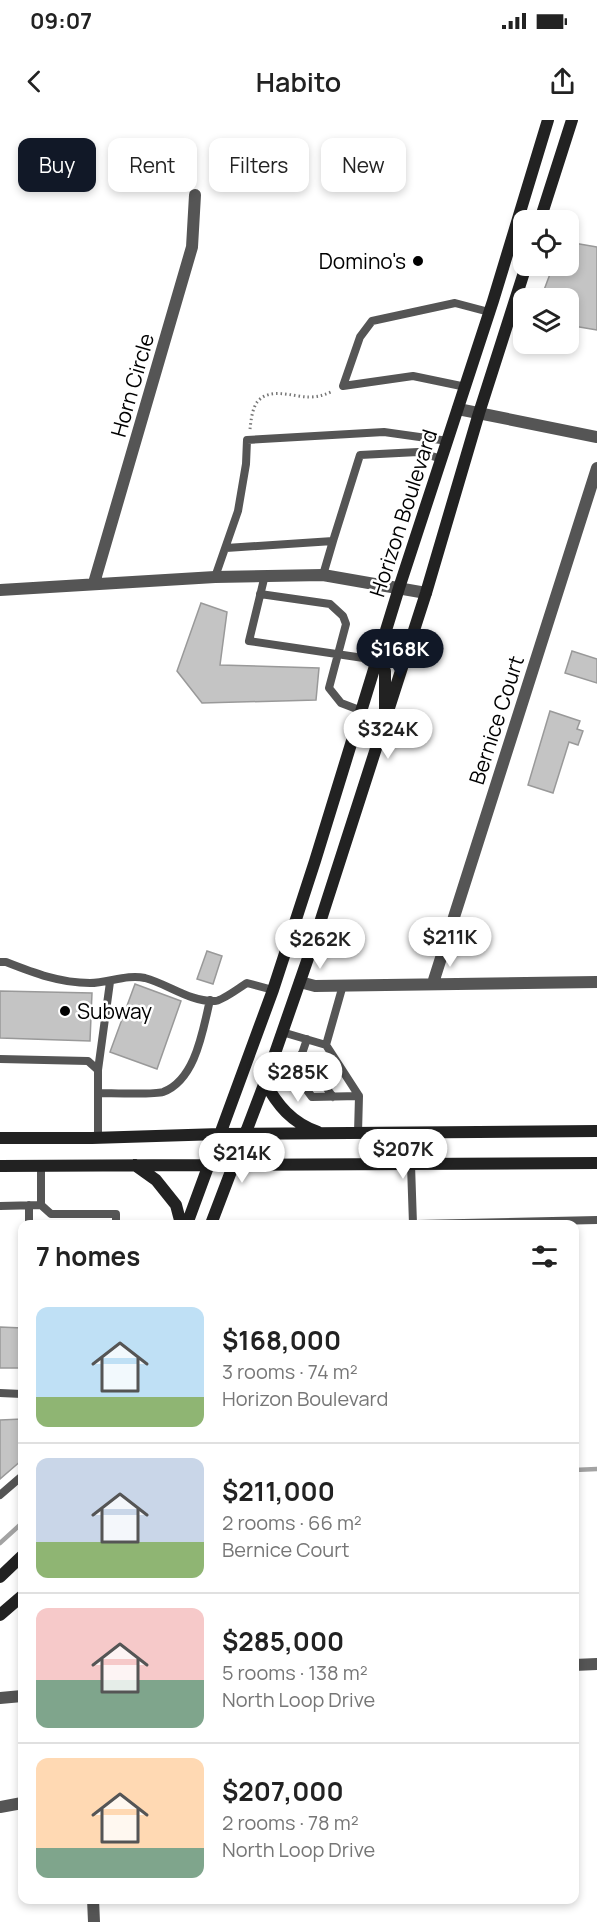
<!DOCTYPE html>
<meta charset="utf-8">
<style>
:root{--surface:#fff;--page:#f2f2f2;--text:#222;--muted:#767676;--line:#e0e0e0;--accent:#111827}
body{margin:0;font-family:Manrope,sans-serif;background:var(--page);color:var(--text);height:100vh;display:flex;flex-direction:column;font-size:22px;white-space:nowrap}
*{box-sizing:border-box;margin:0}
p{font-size:20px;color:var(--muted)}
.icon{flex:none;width:33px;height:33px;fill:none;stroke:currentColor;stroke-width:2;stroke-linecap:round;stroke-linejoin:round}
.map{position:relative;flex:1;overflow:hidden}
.panel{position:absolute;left:18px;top:1100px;width:561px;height:684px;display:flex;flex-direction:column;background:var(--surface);border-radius:12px;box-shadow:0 3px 9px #0003}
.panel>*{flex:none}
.banner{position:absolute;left:18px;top:18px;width:561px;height:54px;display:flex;gap:12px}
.buttons{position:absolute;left:513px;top:90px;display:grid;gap:12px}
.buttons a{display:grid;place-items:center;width:66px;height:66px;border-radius:12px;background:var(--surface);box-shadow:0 3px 9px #0003;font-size:30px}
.price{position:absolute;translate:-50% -51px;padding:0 14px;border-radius:21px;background:#fff;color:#222;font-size:20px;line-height:39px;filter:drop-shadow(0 2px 3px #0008)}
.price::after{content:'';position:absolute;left:50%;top:36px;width:18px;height:14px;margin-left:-9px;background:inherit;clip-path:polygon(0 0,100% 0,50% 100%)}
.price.active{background:var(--accent);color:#fff}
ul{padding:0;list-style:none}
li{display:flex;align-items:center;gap:18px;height:150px;padding:0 18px}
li+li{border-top:2px solid var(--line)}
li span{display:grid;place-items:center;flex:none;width:168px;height:120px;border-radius:12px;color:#555}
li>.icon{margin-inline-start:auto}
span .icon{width:72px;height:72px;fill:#fffc;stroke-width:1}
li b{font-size:26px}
h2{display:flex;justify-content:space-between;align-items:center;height:72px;padding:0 18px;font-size:26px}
.chip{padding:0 21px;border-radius:12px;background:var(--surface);box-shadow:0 3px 9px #0003;font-size:21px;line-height:54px}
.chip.active{background:var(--accent);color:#fff}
.status{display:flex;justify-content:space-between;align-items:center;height:42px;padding:0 30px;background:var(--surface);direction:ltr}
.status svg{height:16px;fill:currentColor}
header{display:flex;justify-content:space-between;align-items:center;height:78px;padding:0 18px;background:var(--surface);font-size:27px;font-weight:600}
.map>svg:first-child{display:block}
</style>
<div class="status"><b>09:07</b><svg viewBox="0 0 49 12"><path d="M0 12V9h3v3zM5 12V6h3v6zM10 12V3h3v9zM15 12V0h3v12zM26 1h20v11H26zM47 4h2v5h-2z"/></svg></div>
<header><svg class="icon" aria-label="back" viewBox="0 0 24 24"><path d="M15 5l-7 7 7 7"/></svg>Habito<svg class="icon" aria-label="share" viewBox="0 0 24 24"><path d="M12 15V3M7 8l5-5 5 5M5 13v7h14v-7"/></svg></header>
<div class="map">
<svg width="597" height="1802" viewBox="0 0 597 1802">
<rect width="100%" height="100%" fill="#fff"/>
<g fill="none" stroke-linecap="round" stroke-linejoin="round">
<!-- stream -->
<path stroke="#a3a3a3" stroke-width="4.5" d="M574,1350l23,-1
M0,1423l22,-20"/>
</g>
<!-- building -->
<path fill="#c4c4c4" stroke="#999" stroke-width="1.5" d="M568,122l29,5v83l-29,-5v-27h-27l12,-32h15z
M201,483l26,9 -7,53 99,3 -3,32 -114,3 -25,-32z
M572,531l25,8v24l-32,-10z
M550,591l30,10 -3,8 6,2 -5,14 -9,-3 -16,51 -25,-8z
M207,831l15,5 -9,28 -16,-5z
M135,864l46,17 -24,68 -47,-17z
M0,871l92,2 -2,48 -90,-3z
M0,1207l22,1v40h-22z
M22,1299v41l-22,19v-59z"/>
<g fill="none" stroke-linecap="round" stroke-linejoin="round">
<!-- path -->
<path stroke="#777" stroke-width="3" stroke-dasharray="1.5 3" stroke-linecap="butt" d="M250,309c1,-8 2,-21 8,-28 13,-14 35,-4 51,-4 9,0 16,-2 24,-6"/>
<!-- service -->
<path stroke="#555" stroke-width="8" d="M466,267l-53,-11 -70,10 17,-49 12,-16 83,-18 34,9
M226,428l107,-7 27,-86 58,-3 24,7
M265,455l-16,66 128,19
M323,455l10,-34
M215,457l23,-66 8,-47 1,-24 137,-8 64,9
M260,474l70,10 13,12 3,8 -17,64 12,15 21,8
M0,842h6c28,11 54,21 84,21 18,0 37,-9 55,-5 23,6 45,24 70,23 7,0 25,-14 32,-18l26,7
M343,865l-17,60 33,51 -1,37
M282,912l44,13
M307,919l-12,35 17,23 47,-1
M302,933l11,17
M0,939l88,2 10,9v68
M98,950l12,-88
M323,963l10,14
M98,973c13,0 56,2 65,-1 33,-12 40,-63 47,-92
M411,1045l2,59
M29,1085v19
M41,1085l10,9h65v10
M0,1086l41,-1v-40
M417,1104l180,-4
M0,1273l22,1
M0,1375l22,-19"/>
<!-- minor -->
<path stroke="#555" stroke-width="12" d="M458,289l139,28
M94,463l98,-336 3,-52
M0,470l215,-13 108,-2 103,18
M300,862l15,4 282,-4
M433,863l164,-515
M574,1545l23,-1
M0,1578l22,-2
M0,1687l22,-4
M93,1779l1,23"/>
<!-- secondary -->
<path stroke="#222" stroke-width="12" d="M540,100l32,-100
M377,540l8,11v43
M265,962c12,23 27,41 53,50
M0,1018h92l128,-4 377,-3
M135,1045l21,15 20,25 5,19
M0,1046l597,-3
M187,1104l86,-234 42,-129 84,-273 94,-287 55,-181
M211,1104l54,-142 50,-144 111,-345 53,-180 47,-147
M0,1457l22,-21
M0,1495l22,-19"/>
</g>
<!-- markers -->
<g fill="#000" stroke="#fff" stroke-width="2">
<circle cx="418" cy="141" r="6"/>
<circle cx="65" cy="891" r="6"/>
</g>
<g text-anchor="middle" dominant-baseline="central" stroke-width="5" stroke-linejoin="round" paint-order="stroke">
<!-- poi labels -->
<g font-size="21" fill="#000" stroke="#fff" text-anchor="end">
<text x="406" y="141">Domino's</text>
<text x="77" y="891" text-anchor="start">Subway</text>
</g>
<!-- street labels -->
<g font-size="21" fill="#000" stroke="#fff">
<text transform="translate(132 265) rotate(-74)">Horn Circle</text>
<text transform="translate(403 393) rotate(-72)">Horizon Boulevard</text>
<text transform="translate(496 600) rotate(-72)">Bernice Court</text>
</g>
</g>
</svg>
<div class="buttons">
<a><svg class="icon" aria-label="locate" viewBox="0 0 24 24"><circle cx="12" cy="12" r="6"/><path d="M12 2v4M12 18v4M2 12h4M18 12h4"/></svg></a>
<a><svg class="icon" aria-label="layers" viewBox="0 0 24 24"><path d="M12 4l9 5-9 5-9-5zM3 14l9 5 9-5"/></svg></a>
</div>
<b class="price active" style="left:400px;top:560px">$168K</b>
<b class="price" style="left:388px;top:640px">$324K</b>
<b class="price" style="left:450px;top:848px">$211K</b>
<b class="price" style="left:320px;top:850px">$262K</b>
<b class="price" style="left:298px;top:983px">$285K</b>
<b class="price" style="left:403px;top:1060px">$207K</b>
<b class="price" style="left:242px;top:1064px">$214K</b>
<div class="banner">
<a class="chip active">Buy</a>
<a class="chip">Rent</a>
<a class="chip">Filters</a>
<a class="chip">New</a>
</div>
<section class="panel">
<h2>7 homes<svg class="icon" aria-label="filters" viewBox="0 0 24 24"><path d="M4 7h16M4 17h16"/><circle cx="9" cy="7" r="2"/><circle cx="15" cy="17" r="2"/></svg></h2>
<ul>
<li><span style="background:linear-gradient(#bfe0f5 75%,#8fb573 0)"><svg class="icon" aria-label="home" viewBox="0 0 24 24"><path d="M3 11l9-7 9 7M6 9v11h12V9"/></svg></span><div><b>$168,000</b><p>3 rooms · 74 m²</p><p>Horizon Boulevard</p></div></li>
<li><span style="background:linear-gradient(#c9d6e8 70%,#8fb573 0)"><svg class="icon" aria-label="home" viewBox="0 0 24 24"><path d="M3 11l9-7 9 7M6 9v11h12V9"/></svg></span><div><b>$211,000</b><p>2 rooms · 66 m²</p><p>Bernice Court</p></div></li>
<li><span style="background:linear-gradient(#f6c9c9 60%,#7fa58c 0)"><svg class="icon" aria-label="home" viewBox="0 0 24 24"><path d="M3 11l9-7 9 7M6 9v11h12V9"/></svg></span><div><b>$285,000</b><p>5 rooms · 138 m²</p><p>North Loop Drive</p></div></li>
<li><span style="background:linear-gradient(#ffd9b3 75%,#7fa58c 0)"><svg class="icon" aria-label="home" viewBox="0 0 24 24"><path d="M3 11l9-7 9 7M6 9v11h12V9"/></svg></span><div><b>$207,000</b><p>2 rooms · 78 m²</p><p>North Loop Drive</p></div></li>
</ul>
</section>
</div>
